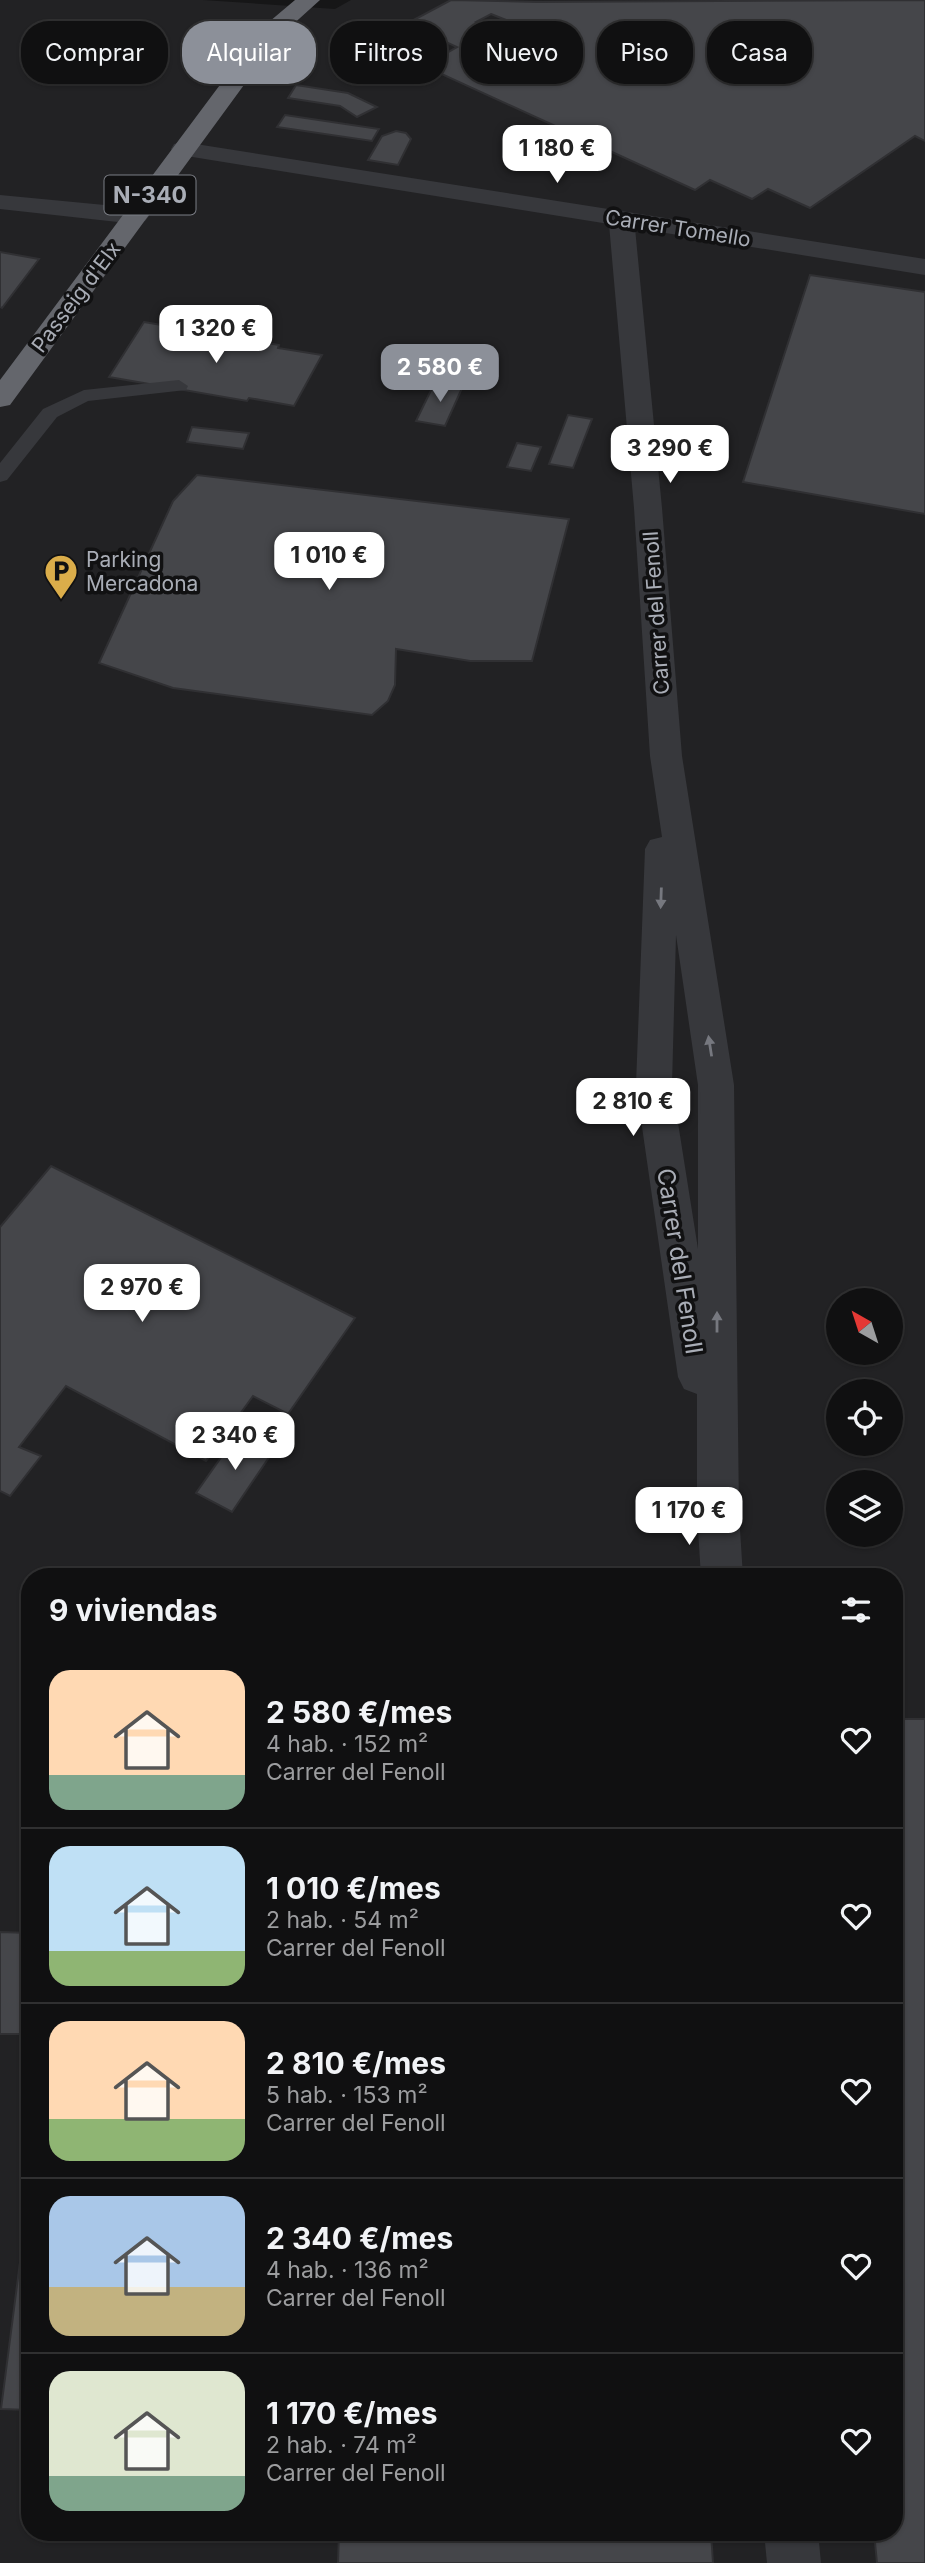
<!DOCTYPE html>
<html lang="es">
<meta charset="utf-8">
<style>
:root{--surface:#101011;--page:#1e1e1f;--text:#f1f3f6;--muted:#9c9d9f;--line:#303031;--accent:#8c9099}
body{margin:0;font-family:Inter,sans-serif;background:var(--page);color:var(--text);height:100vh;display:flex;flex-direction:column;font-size:26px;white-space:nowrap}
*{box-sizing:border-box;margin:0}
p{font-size:23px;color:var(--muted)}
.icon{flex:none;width:38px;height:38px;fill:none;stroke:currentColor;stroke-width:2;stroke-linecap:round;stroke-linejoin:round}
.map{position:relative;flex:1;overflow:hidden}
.sheet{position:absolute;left:21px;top:1568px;width:882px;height:973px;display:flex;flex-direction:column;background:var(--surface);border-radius:28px;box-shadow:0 2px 5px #0004,0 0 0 2px var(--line)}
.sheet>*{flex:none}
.top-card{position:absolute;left:21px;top:21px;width:884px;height:63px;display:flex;gap:14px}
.needle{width:46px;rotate:321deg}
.buttons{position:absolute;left:826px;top:1288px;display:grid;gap:14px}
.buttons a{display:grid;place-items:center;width:77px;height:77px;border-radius:50%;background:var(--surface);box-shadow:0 2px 5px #0004,0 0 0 2px var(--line);font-size:35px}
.price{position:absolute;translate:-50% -60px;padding:0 16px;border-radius:14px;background:#fff;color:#222;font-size:23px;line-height:46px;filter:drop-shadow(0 2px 4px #0008)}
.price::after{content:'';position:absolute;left:50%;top:42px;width:21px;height:16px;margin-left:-10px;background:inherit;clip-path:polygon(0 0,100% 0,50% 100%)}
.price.on{background:var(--accent);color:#fff}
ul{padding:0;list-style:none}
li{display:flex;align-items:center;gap:21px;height:175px;padding:0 28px}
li+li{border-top:2px solid var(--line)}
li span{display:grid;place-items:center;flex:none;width:196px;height:140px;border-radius:21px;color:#555}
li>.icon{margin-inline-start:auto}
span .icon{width:84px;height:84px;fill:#fffc;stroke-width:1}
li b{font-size:30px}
h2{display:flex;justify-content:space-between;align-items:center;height:84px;padding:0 28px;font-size:30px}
.pill{padding:0 24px;border-radius:28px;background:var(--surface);box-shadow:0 2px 5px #0004,0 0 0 2px var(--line);font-size:24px;line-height:63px}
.pill.on{background:var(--accent);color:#fff}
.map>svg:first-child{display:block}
</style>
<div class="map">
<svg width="925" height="2563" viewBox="0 0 925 2563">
<rect width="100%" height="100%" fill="#161617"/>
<!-- built -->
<path fill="#222224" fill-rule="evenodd" d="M0,0h203l132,9 16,-9h574v2563h-925zM838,1300h53v53h-53zM838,1391h53v53h-53zM838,1482h53v53h-53zM30,1577h864v955h-864z"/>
<!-- building -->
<path fill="#45464a" stroke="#303033" stroke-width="2" fill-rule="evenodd" d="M451,0l86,2 388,-2v141l-10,-5 -105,72 -42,-19 -16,10 -42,-19 -15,10 -271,-124 33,-19 -51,-23zM491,14l15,6 -16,9 -14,-7z
M296,85l52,8 29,14 -20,10 -17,-11 -52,-8z
M285,115l94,14 -7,12 -95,-14z
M396,131l10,2 5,6 -13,26 -30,-5 14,-24z
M0,252l39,7 -37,49 -2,-1z
M810,275l115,17v222l-182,-32z
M144,322l135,23 -1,3 44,7 -28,51 -45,-8 -2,3 -138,-24z
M435,382l28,4 -18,40 -29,-5z
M568,415l24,4 -19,49 -24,-4z
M192,427l57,6 -6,16 -56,-7z
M517,443l24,4 -10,24 -24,-4z
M197,475l372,44 -37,142h-62l-74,-12 -1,36 -7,16 -16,14 -199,-27 -74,-25 74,-162z
M51,1166l304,152 -67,96 -35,-18 -47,65 -140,-75 -47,61 22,9 -31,40 -10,-5v-264z
M239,1432l35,18 -42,62 -36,-19z
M894,1719h31v844h-48l-3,-31h20z
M0,1932l30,1v59h-4l-6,42h-20z
M30,2185v225l-29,-1z
M339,2532h372l2,31h-375z"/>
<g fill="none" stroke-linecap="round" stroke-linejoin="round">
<!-- lane -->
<path fill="#37383c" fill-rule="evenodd" d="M179,380l9,6 -2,4 -98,11 -31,16 -50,63 -7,2v-19l43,-54 41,-19z"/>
<!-- street -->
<path fill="#37383c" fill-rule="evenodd" d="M183,142l742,117v16l-290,-47 27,280 20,248 52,329 5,428 4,64h-42l-4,-64v-119l-13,-5 -6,-12 -42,-292 9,-236 5,-9 12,-3 -12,-81 -16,-248 -25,-284 -435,-70 -3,-5 3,-5zM676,935l22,150v164l-26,-164z
M0,195l136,13 9,3 4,5 -4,5 -9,3 -136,-15z
M764,2532h54l3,31h-54z"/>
<!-- highway -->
<path fill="#64666c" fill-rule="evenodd" d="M295,0h25l-41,37 -269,368 -10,2v-27l263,-353z"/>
</g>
<!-- one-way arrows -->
<defs><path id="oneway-solid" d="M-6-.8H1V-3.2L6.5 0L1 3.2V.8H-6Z" transform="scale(1.75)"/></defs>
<g fill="#76787f">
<use href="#oneway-solid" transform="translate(661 898) rotate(92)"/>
<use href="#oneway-solid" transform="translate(710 1046) rotate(-99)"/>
<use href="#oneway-solid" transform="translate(717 1322) rotate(-90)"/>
</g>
<!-- icons -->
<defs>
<symbol id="parking-pin" viewBox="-11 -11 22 30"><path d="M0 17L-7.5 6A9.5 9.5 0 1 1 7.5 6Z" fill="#dbad4a" stroke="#111112"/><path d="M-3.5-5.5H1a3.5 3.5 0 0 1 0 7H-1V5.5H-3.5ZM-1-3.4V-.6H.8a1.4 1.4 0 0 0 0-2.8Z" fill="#111"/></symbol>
</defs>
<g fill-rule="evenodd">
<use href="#parking-pin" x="42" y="552" width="38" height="52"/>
</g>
<g text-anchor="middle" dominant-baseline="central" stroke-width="7" stroke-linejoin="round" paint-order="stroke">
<!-- far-street labels -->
<g font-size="21" fill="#a9adb6" stroke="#111112">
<text transform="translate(678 228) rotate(9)">Carrer Tomello</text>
<text transform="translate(76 297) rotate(-53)">Passeig d'Elx</text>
<text transform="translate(656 613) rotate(-94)">Carrer del Fenoll</text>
</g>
<!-- far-poi labels -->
<g font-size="21" fill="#a9adb6" stroke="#111112" text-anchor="start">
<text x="86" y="559">Parking<tspan x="86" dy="24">Mercadona</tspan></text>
</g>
<!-- shield labels -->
<rect fill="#111112" stroke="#7b7e85" stroke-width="2" x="104.5" y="175.5" width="91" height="39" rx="5"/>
<g font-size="23" font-weight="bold" fill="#a9adb6">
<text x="150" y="195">N-340</text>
</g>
<!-- street labels -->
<g font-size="24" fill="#a9adb6" stroke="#111112">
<text transform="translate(680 1261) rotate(81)">Carrer del Fenoll</text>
</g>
</g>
</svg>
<div class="buttons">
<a><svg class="needle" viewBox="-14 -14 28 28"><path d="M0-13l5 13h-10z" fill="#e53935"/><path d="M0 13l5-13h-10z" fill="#9c9d9f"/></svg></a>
<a><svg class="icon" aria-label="locate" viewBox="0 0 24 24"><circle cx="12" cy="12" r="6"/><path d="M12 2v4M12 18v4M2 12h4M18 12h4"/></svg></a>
<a><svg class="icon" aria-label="layers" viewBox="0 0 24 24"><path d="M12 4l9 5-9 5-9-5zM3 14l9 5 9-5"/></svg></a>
</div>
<b class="price" style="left:557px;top:185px">1 180 €</b>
<b class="price" style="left:216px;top:365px">1 320 €</b>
<b class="price on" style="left:440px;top:404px">2 580 €</b>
<b class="price" style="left:670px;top:485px">3 290 €</b>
<b class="price" style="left:329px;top:592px">1 010 €</b>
<b class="price" style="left:633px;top:1138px">2 810 €</b>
<b class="price" style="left:142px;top:1324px">2 970 €</b>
<b class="price" style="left:235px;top:1472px">2 340 €</b>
<b class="price" style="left:689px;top:1547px">1 170 €</b>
<div class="top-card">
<a class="pill">Comprar</a>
<a class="pill on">Alquilar</a>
<a class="pill">Filtros</a>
<a class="pill">Nuevo</a>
<a class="pill">Piso</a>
<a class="pill">Casa</a>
</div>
<section class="sheet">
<h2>9 viviendas<svg class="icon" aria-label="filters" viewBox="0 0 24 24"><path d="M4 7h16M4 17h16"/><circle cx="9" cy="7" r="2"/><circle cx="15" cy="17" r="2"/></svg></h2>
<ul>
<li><span style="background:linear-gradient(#ffd9b3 75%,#7fa58c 0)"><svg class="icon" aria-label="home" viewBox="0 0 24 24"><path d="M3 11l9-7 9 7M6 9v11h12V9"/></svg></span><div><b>2 580 €/mes</b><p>4 hab. · 152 m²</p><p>Carrer del Fenoll</p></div><svg class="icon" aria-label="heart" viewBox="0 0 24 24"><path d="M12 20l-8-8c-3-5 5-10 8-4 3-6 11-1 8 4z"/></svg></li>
<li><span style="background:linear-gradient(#bfe0f5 75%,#8fb573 0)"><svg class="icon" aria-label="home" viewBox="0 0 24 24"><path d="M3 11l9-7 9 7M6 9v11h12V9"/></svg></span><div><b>1 010 €/mes</b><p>2 hab. · 54 m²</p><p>Carrer del Fenoll</p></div><svg class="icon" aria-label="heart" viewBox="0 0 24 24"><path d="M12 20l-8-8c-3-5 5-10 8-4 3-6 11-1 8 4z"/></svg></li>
<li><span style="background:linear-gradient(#ffd9b3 70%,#8fb573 0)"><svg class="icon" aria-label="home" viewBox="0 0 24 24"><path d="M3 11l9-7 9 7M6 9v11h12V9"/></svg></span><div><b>2 810 €/mes</b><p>5 hab. · 153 m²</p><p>Carrer del Fenoll</p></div><svg class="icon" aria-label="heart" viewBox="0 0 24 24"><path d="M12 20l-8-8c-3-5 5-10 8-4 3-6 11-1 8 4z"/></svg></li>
<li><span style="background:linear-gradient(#a9c7e8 65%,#c2b280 0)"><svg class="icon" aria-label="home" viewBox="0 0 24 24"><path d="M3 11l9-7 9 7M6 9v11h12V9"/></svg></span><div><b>2 340 €/mes</b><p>4 hab. · 136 m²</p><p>Carrer del Fenoll</p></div><svg class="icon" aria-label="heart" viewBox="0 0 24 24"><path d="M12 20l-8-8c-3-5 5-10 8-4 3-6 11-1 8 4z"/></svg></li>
<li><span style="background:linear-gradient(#dfe7d0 75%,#7fa58c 0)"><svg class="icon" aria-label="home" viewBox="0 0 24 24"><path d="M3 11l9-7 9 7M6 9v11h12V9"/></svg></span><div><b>1 170 €/mes</b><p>2 hab. · 74 m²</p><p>Carrer del Fenoll</p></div><svg class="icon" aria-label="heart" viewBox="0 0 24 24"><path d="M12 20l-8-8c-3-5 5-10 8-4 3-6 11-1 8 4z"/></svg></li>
</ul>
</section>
</div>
